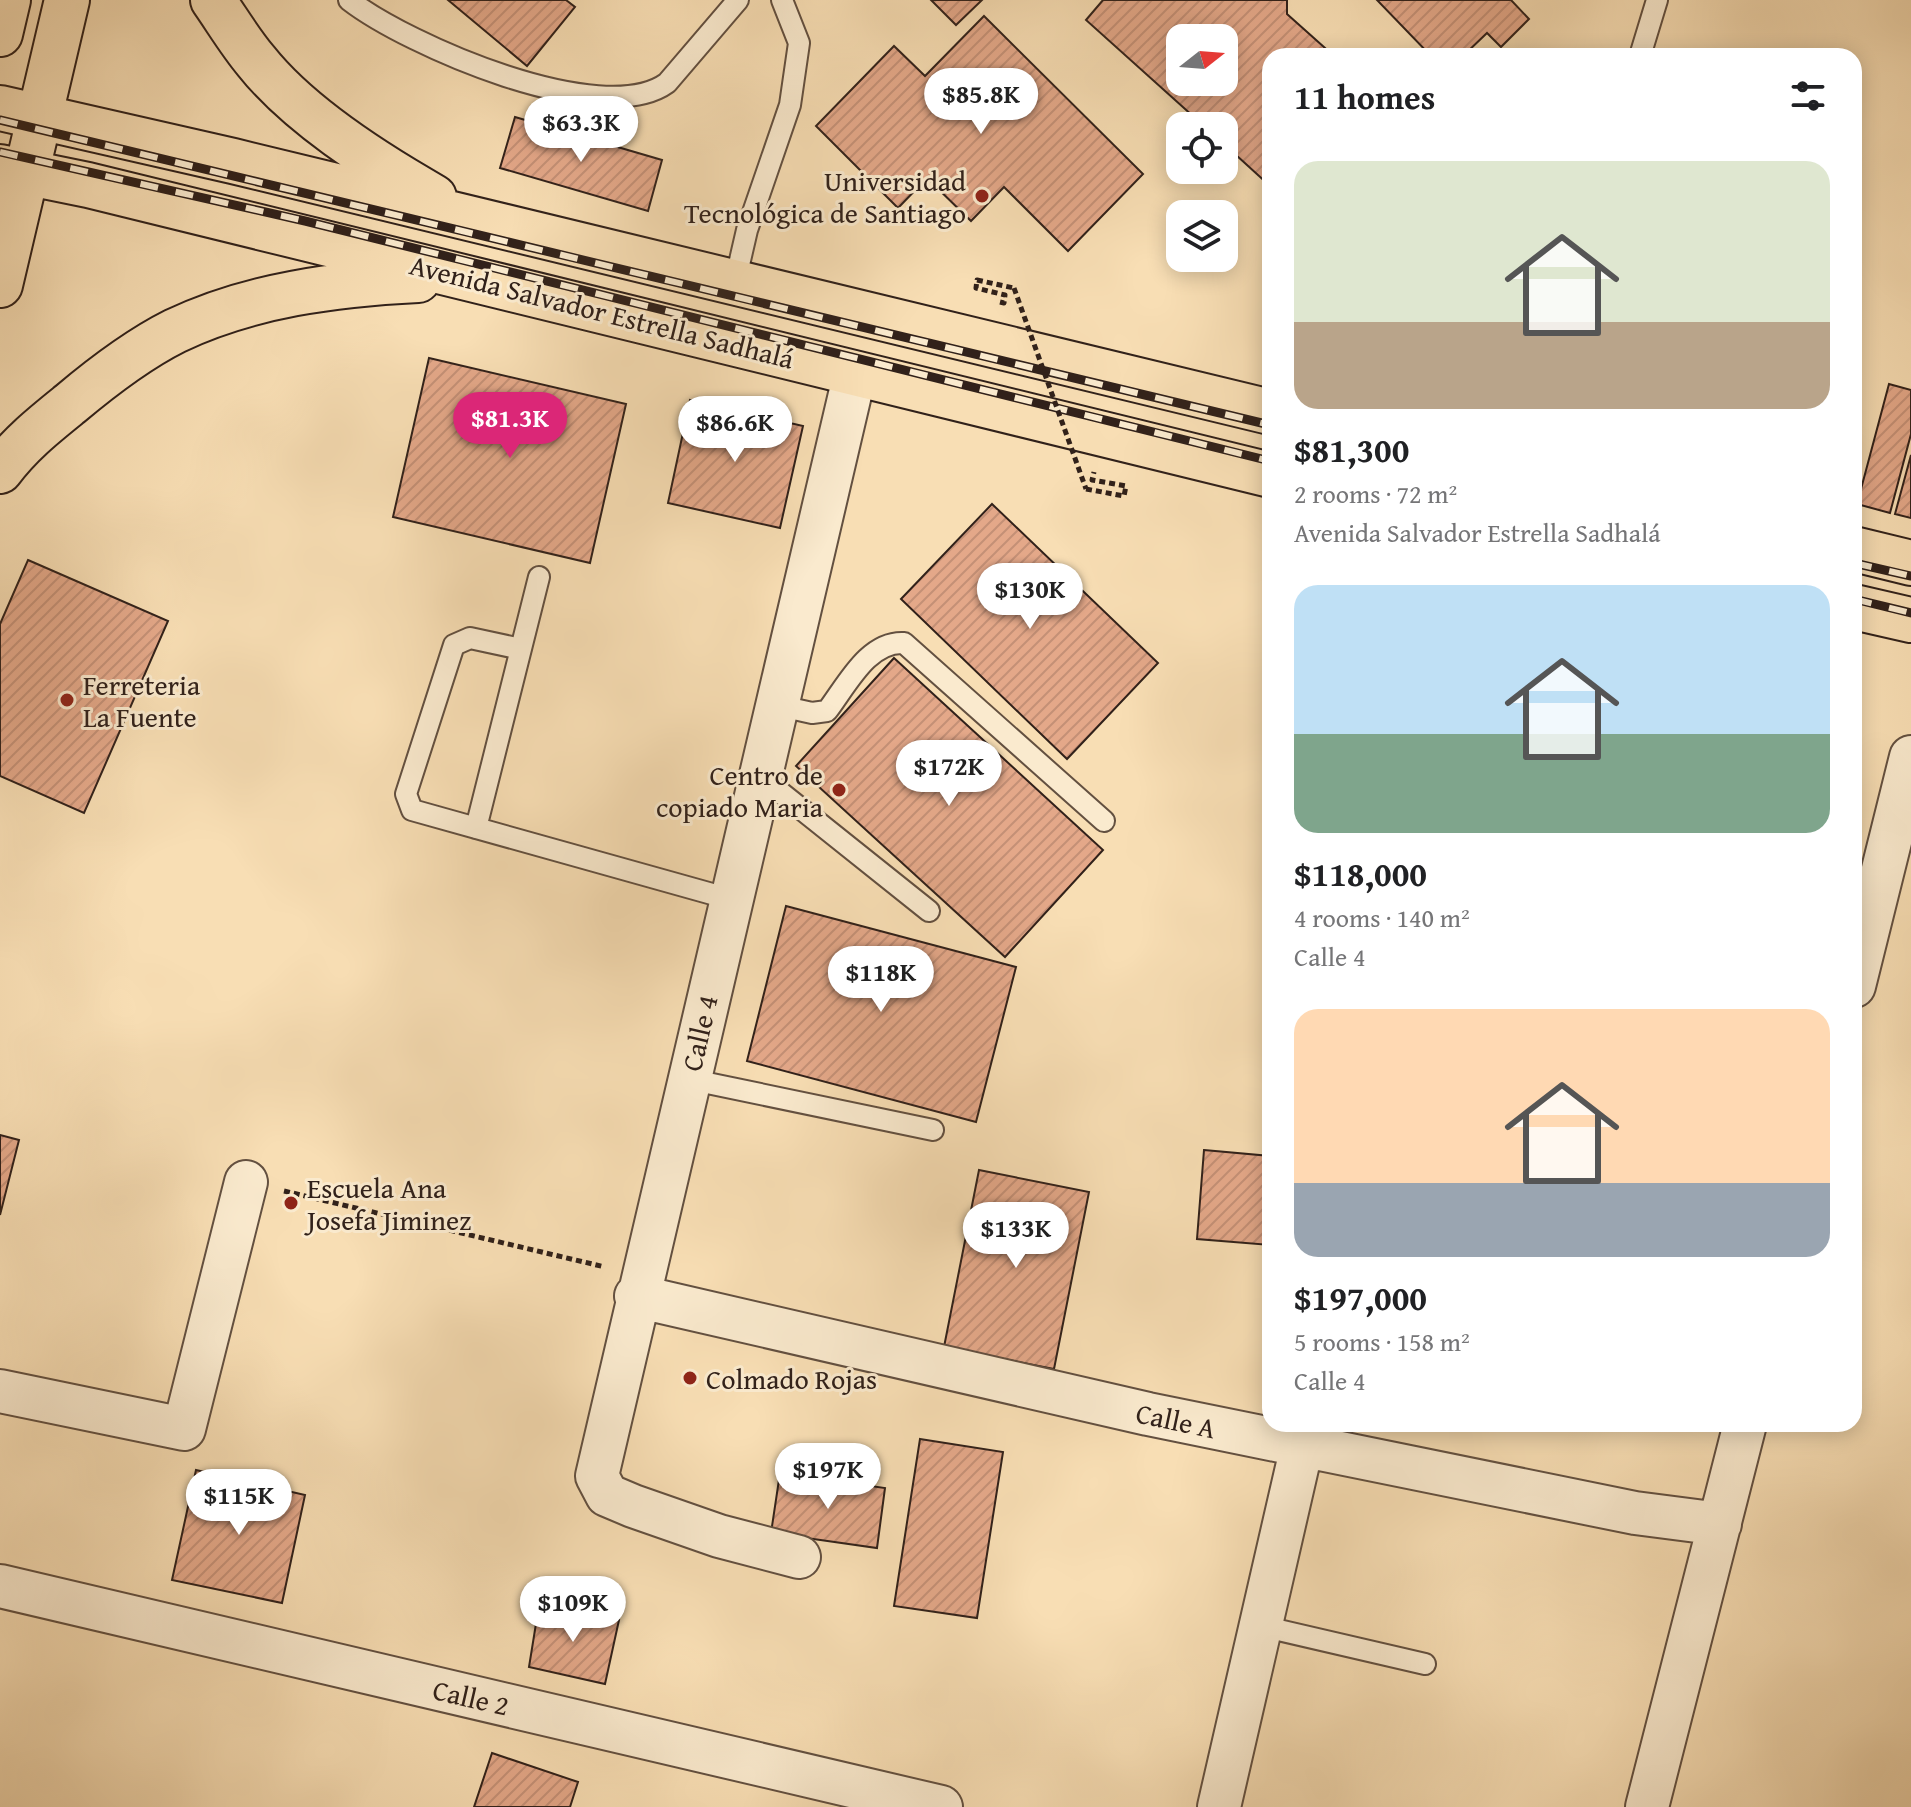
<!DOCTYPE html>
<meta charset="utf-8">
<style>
:root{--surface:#fff;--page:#f2f2f2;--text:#202124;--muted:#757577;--accent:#db2777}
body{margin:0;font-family:"Gentium Book Plus",serif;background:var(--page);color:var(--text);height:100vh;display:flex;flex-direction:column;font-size:30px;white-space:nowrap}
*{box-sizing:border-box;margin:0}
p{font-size:26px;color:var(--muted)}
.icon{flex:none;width:44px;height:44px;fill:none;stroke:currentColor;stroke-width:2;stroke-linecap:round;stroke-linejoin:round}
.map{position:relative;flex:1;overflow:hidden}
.details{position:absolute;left:1262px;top:48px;width:600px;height:1384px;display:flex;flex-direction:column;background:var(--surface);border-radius:24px;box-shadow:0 4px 20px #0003}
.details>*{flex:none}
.needle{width:52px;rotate:73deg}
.controls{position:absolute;left:1166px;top:24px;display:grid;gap:16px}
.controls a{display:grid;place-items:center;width:72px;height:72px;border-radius:16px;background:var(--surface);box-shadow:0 4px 20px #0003;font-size:40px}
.price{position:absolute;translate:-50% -68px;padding:0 18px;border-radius:28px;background:#fff;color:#222;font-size:26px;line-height:52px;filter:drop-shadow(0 2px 4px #0008)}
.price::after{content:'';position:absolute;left:50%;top:48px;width:24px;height:18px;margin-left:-12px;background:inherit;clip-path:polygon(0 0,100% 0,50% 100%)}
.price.on{background:var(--accent);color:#fff}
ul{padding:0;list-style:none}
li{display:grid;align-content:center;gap:16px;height:424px;padding:0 32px}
li span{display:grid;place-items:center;height:248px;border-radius:24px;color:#555}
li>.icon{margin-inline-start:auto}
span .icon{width:144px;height:144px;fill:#fffc;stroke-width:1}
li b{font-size:34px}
h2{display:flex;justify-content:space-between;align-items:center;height:96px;padding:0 32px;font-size:34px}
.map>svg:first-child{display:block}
</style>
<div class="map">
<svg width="1911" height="1807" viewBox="0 0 1911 1807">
<defs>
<pattern id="building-hatch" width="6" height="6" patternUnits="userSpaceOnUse" patternTransform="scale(2)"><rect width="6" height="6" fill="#e4a889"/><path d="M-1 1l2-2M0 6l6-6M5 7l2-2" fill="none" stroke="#c49076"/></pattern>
</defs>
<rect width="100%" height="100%" fill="#f8deb4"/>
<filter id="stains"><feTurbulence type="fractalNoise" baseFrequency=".0025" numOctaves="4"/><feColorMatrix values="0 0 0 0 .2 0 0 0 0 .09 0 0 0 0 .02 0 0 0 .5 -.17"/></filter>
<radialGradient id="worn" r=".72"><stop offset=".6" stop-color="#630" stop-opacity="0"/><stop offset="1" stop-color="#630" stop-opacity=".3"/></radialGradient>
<!-- building -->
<path fill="url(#building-hatch)" stroke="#31211a" stroke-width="2" fill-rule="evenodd" d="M448,0h118l9,7 -48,59z
M931,0h51l-26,25z
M1103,0h184v14l47,42h-64v130l-46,-42v-18h-20l-118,-106zM1180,38h44v44h-44z
M1377,0h134l18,19 -28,28 -14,-14 -24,23h-32z
M984,16l159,158 -75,77 -64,-64 -33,34 -44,-43 -29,30 -82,-82 78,-80 31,30z
M515,117l147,43 -14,51 -148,-43z
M429,358l197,46 -36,159 -197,-46z
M1889,384l22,6v44l-21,79 -33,-9z
M690,400l113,26 -23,102 -112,-25z
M1911,455v63l-16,-4z
M992,504l166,159 -91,96 -166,-160z
M28,560l140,61 -84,192 -84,-37v-152z
M894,658l209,192 -98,107 -209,-191z
M786,906l230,61 -40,155 -229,-61z
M0,1135l19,5 -19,75z
M1204,1150l66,6v89l-73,-6z
M979,1170l110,22 -35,177 -110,-22z
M920,1439l83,13 -26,166 -83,-12z
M196,1470l109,25 -23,108 -110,-23z
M780,1473l105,15 -8,60 -106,-15z
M539,1605l80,15 -14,64 -76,-17z
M492,1753l86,29 -8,25h-96z"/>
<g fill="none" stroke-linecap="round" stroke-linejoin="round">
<defs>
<path id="lane" d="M349,0c58,45 253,130 318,83l71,-83
M1640,56l17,-56
M735,282l12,-52 43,-125 9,-62 -17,-43
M521,649l-51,-11 -16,7 -48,149 6,16 318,89
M776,705l36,8 15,-2c20,-26 41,-70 77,-68l200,178
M760,776l169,135
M476,828l63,-251
M688,1079l245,51
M1261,1626l164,38"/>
<path id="street" d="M1854,986l57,-229
M636,1296l512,118 487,99 85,11
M0,1391l184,38 62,-247
M799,1557l-80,-21 -86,-30 -26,-11 -10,-19 258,-1103
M0,1586l941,221
M1219,1807l83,-361
M1647,1807l98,-383"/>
<path id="primary" d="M213,0c14,20 27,42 43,61 42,53 120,103 178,136
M0,34l8,-34
M0,108l233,53 1037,251
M0,167l88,18 1182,290
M0,285l67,-285
M0,471c20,-27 44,-46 70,-67 32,-27 67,-54 105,-73 75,-36 161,-47 243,-51
M1854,549l57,14
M1854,607l57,13"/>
</defs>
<!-- lane casing -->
<use href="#lane" stroke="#635040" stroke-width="24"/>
<!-- street casing -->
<use href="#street" stroke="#635040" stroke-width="46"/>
<!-- primary casing -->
<use href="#primary" stroke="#31211a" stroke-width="48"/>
<!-- path -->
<path stroke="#31211a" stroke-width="5" stroke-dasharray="6 4" stroke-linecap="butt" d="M1000,302l4,1 1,-8 -29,-7 1,-8 37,8
M1086,489l38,7 2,-10 -34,-6 2,-8
M284,1191l321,76"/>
<!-- lane -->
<use href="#lane" stroke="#faeace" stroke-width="20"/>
<!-- street -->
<use href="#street" stroke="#faeace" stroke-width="42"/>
<!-- primary -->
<use href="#primary" stroke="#f8deb4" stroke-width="44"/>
<defs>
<path id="rail" d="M0,120l1270,305
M0,152l305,69 965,240
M1854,563l57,13
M1854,599l57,14"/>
</defs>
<!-- rail casing -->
<use href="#rail" stroke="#31211a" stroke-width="9"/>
<!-- rail -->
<use href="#rail" stroke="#faeace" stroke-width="6" stroke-dasharray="18" stroke-linecap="butt"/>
<!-- path-bridge -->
<path stroke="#31211a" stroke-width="5" stroke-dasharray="6 4" stroke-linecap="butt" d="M1014,288l72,201"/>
</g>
<!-- markers -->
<g fill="#8f2418" stroke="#faeace" stroke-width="3">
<circle cx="982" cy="196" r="8"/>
<circle cx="67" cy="700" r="8"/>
<circle cx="839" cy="790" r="8"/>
<circle cx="291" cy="1203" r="8"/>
<circle cx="690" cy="1378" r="8"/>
</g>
<g text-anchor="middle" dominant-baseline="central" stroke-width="6" stroke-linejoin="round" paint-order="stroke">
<!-- poi labels -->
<g font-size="28" fill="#31211a" stroke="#faeace" text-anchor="start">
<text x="966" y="180" text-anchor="end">Universidad<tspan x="966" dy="32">Tecnológica de Santiago</tspan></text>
<text x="83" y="684">Ferreteria<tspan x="83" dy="32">La Fuente</tspan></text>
<text x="823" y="774" text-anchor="end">Centro de<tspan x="823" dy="32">copiado Maria</tspan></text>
<text x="307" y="1187">Escuela Ana<tspan x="307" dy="32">Josefa Jiminez</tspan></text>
<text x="706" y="1378">Colmado Rojas</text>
</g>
<!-- street labels -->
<g font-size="28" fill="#31211a" stroke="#faeace">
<text transform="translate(602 311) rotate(14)">Avenida Salvador Estrella Sadhalá</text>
<text transform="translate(699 1033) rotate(-77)">Calle 4</text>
<text transform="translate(1176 1420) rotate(12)">Calle A</text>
<text transform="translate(471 1697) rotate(13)">Calle 2</text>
</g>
</g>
<rect width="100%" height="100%" filter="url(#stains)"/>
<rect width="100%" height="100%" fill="url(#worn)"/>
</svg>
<div class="controls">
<a><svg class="needle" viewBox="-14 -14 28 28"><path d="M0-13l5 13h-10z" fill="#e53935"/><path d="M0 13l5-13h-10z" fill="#757577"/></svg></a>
<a><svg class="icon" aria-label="locate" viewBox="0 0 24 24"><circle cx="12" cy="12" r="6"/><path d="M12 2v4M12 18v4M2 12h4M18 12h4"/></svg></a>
<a><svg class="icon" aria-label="layers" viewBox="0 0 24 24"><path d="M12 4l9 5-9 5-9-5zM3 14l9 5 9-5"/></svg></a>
</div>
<b class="price" style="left:981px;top:136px">$85.8K</b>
<b class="price" style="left:581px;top:164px">$63.3K</b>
<b class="price on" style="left:510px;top:460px">$81.3K</b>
<b class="price" style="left:735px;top:464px">$86.6K</b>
<b class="price" style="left:1030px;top:631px">$130K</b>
<b class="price" style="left:949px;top:808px">$172K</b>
<b class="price" style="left:881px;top:1014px">$118K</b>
<b class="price" style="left:1016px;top:1270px">$133K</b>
<b class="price" style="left:828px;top:1511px">$197K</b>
<b class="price" style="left:239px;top:1537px">$115K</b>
<b class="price" style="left:573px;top:1644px">$109K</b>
<section class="details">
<h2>11 homes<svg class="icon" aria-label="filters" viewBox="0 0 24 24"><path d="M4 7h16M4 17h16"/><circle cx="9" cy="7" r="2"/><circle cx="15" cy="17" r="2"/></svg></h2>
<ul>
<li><span style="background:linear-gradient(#dfe7d0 65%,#b9a48a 0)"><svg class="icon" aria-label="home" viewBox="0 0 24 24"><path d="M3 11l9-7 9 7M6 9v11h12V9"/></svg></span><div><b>$81,300</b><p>2 rooms · 72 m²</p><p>Avenida Salvador Estrella Sadhalá</p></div></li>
<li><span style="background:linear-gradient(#bfe0f5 60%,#7fa58c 0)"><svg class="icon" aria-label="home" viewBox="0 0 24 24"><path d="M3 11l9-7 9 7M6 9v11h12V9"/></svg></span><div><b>$118,000</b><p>4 rooms · 140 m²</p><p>Calle 4</p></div></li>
<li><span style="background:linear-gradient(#ffd9b3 70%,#9aa5b1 0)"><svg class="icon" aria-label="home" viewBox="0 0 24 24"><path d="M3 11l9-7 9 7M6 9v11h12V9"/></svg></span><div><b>$197,000</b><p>5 rooms · 158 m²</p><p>Calle 4</p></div></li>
</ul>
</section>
</div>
